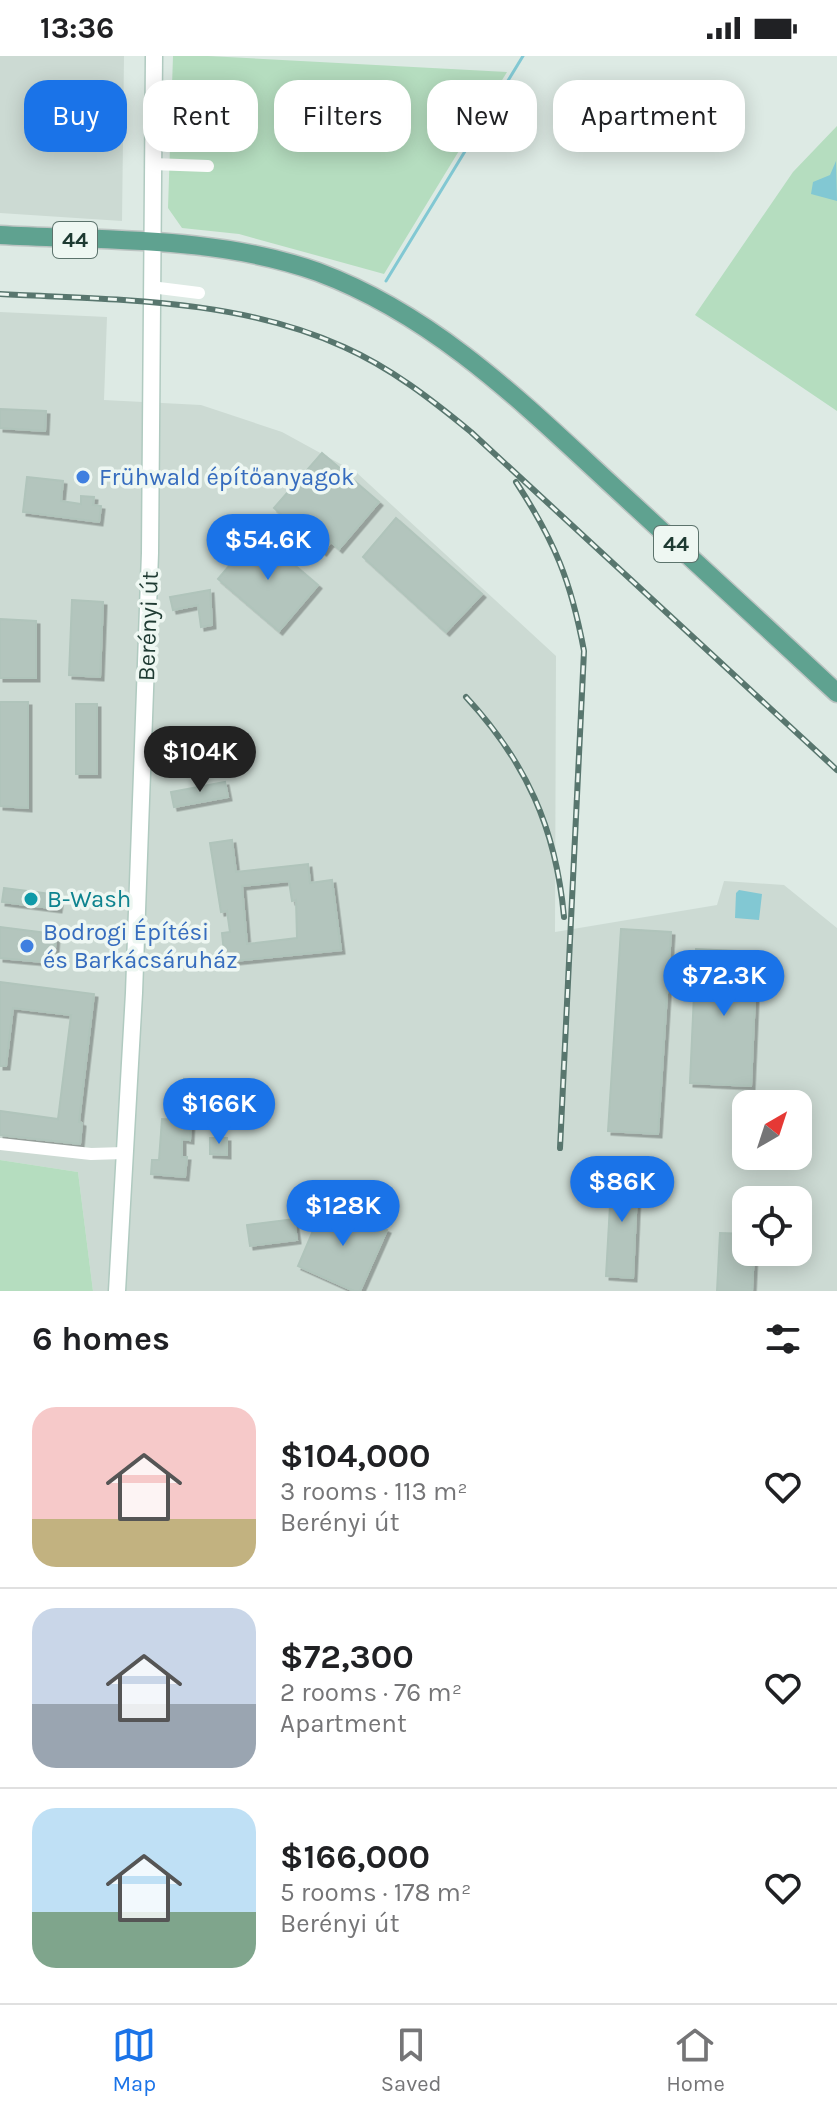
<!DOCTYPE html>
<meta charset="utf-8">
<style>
:root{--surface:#fff;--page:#f6f6f6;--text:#202124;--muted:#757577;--line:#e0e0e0;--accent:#1a73e8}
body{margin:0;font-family:Karla,sans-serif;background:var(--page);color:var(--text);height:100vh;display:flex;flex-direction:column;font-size:30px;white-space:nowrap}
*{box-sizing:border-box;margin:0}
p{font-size:26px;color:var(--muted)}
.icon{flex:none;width:44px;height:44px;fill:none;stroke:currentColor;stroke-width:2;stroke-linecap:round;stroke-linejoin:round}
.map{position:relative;height:1235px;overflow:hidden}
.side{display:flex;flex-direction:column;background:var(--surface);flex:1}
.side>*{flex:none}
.top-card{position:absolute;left:24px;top:24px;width:790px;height:72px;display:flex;gap:16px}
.needle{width:52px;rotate:39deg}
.buttons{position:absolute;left:732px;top:1034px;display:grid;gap:16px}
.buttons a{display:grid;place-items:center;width:80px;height:80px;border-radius:16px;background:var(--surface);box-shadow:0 4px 20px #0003;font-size:40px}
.price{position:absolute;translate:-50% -68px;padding:0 18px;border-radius:28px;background:var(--accent);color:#fff;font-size:26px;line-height:52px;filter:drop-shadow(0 2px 4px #0008)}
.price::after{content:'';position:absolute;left:50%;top:48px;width:24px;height:18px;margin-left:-12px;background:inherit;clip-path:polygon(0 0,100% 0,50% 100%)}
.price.selected{background:#222;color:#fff}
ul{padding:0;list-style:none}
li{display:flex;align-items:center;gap:24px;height:200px;padding:0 32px}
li+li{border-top:2px solid var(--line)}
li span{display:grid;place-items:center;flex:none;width:224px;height:160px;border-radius:24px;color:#555}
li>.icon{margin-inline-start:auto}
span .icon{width:96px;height:96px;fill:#fffc;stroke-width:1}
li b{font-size:34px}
h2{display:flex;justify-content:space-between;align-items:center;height:96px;padding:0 32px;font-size:34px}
.pill{padding:0 28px;border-radius:24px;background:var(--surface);box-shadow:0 4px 20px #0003;font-size:28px;line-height:72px}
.pill.selected{background:var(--accent);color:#fff}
.status{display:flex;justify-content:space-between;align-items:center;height:56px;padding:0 40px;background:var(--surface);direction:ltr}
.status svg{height:22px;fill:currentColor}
.tabs{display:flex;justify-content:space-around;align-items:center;height:112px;border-top:2px solid var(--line);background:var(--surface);font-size:22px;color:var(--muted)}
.tabs a{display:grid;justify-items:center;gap:4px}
.tabs .selected{color:var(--accent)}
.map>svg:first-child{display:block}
</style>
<div class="status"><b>13:36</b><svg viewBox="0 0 49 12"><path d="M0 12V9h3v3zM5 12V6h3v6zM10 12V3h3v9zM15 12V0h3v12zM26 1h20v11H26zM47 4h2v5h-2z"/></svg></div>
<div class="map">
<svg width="837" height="1235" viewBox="0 0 837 1235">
<defs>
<filter id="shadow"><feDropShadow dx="3.5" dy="3.5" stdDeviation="0" flood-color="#0004"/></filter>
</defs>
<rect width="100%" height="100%" fill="#ddeae4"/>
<!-- built -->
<path fill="#ccdad3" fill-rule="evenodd" d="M0,0h124l-2,165 -122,-8z
M0,256l107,5 -3,83 97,5 81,27 75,41 199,183 -1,276 162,-27 7,-24 60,4 53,43v363h-744l-15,-119 -78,-12zM746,1048h52v52h-52zM746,1144h52v52h-52z"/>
<!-- green -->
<path fill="#b5ddbf" d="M173,0h35l299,16 -123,202 -145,-40 -57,-6 -14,-20z
M837,70v285l-142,-96 98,-143z
M0,1104l78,12 15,119h-93z"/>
<!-- water -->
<path fill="#82c8d3" d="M836,105l1,40 -26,-7 2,-12 17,-7z
M739,834l23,4 -3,26 -24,-2 1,-25z"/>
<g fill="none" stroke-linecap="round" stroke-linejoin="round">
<!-- stream -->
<path stroke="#82c8d3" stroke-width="3" d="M386,225l137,-225"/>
</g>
<!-- building -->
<path fill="#b3c5bd" stroke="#b0c4bb" stroke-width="2" fill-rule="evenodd" filter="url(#shadow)" d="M0,353l46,2 -1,20 -45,-3z
M322,397l57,49 -40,47 -8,-7 -8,10 -49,-44z
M27,421l36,4 -2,20 20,3v-8l13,1 -1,8 8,1 -2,16 -76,-10z
M396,462l86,76 -36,38 -83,-75z
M257,477l61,52 -39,46 -61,-52z
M210,534l2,35 -11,2 -3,-22 -25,5 -3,-13z
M72,544l31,2 -3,75 -31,-2z
M0,563l36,2v57h-36z
M0,646h28v106l-28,-2z
M76,648h21v70h-21z
M225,726l3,15 -54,10 -3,-15z
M232,784l4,32 72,-8 2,19 22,-3 9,70 -116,12 -3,-29 8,-1 -3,-21 -6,1 -11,-69zM289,825l3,20 4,-1 1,38 -50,6 -5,-58z
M4,832l56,7 -2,14 -56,-7z
M0,871l56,7 -2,29 -54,-5z
M621,873l50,3 -13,202 -50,-3z
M696,893l61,3 -6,134 -61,-3z
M0,926l94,12 -15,128 3,1 -2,21 -80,-9v-24l58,8 13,-104 -58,-7 -7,58h-6z
M184,1023l15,2 -1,17 19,2 -2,17 -24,-3 -1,26 -8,-1v18h5l-2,20 -34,-3 1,-14h7l3,-41 18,1z
M210,1082h17v17l-17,-1z
M612,1114l26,1 -5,107 -27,-2z
M357,1149l-3,11 33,14 -27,61h-6l-56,-25 23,-54z
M294,1163l3,21 -47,6 -3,-21z
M720,1177l26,1v18h8l-2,39h-35z"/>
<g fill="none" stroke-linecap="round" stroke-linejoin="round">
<defs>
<path id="secondary" d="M117,1235l17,-298 16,-440 4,-497"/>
<path id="primary" d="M0,179c104,6 218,1 318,37 118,44 206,132 296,215 75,69 149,137 223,206"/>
</defs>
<!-- secondary casing -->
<use href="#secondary" stroke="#b0cac0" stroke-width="19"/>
<!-- primary casing -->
<use href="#primary" stroke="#bcc4c2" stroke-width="21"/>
<!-- street -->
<path stroke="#fff" stroke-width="12" d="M152,108l56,2
M151,231l48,6
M0,1088l91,10 33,-1"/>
<!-- secondary -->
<use href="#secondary" stroke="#fff" stroke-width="16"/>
<!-- primary -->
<use href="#primary" stroke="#5fa290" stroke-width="18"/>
<defs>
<path id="rail" d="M0,238c115,6 237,4 344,53 47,21 87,52 127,85l366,338
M516,426c39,60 55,99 68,169l-24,497
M466,641c60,65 90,131 98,220"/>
</defs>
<!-- rail casing -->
<use href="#rail" stroke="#58766e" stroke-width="6"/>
<!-- rail -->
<use href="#rail" stroke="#eef7f2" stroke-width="3" stroke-dasharray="9" stroke-linecap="butt"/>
</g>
<!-- markers -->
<g fill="#3f7fe0" stroke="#eef7f2" stroke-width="3">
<circle cx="83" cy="421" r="8"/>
<circle cx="27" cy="890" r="8"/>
</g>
<circle fill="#0f9aa8" stroke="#eef7f2" stroke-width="3" cx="31" cy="843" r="8"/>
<g text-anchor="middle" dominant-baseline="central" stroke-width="7" stroke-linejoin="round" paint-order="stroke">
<!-- shield labels -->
<g fill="#eef7f2" stroke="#5c736c" stroke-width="2">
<rect x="53" y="166" width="44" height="36" rx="6"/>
<rect x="654" y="470" width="44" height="36" rx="6"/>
</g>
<g font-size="22" font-weight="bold" fill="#1e3a32">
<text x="75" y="184">44</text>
<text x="676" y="488">44</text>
</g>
<!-- shop labels -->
<g font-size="24" fill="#366cbe" stroke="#eef7f2" text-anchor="start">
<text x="99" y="421">Frühwald építőanyagok</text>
<text x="43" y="876">Bodrogi Építési<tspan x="43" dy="28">és Barkácsáruház</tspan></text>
</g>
<!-- street labels -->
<g font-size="24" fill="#1e3a32" stroke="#eef7f2">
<text transform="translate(148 570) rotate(-88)">Berényi út</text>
</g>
<!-- culture labels -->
<g font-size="24" fill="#0d838f" stroke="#eef7f2" text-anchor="start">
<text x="47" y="843">B-Wash</text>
</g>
</g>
</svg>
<div class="buttons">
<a><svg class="needle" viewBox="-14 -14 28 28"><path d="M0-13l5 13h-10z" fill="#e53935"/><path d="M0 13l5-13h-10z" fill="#757577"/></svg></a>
<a><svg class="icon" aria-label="locate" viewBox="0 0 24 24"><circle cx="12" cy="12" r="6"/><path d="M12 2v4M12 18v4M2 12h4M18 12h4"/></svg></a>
</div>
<b class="price" style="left:268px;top:526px">$54.6K</b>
<b class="price selected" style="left:200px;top:738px">$104K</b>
<b class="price" style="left:724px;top:962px">$72.3K</b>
<b class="price" style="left:219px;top:1090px">$166K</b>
<b class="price" style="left:622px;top:1168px">$86K</b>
<b class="price" style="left:343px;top:1192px">$128K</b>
<div class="top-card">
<a class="pill selected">Buy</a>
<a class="pill">Rent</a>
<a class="pill">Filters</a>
<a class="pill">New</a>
<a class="pill">Apartment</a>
</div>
</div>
<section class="side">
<h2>6 homes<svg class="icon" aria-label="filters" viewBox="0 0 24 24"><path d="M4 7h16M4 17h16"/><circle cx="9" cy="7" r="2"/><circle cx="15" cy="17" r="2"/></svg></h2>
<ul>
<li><span style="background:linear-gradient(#f6c9c9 70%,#c2b280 0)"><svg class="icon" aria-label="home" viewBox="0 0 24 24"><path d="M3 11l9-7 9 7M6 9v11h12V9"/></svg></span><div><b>$104,000</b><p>3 rooms · 113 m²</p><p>Berényi út</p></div><svg class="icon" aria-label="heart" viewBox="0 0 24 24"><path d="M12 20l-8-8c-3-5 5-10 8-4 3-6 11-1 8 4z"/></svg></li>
<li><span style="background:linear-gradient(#c9d6e8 60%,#9aa5b1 0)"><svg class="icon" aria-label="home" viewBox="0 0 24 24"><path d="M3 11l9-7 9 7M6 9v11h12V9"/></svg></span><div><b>$72,300</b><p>2 rooms · 76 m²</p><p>Apartment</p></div><svg class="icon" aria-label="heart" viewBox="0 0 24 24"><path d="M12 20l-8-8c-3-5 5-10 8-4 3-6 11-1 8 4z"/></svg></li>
<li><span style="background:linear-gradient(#bfe0f5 65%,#7fa58c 0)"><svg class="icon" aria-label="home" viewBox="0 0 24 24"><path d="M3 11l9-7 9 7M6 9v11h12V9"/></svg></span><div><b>$166,000</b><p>5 rooms · 178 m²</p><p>Berényi út</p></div><svg class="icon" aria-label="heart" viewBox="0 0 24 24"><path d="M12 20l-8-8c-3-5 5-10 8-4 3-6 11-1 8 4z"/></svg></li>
</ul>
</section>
<nav class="tabs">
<a class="selected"><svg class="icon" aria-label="map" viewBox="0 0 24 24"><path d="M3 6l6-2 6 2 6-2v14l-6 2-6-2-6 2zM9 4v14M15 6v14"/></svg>Map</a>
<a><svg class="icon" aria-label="saved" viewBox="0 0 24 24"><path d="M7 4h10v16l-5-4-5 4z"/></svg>Saved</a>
<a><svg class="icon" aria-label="home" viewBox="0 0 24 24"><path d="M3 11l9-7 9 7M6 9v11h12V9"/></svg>Home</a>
</nav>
